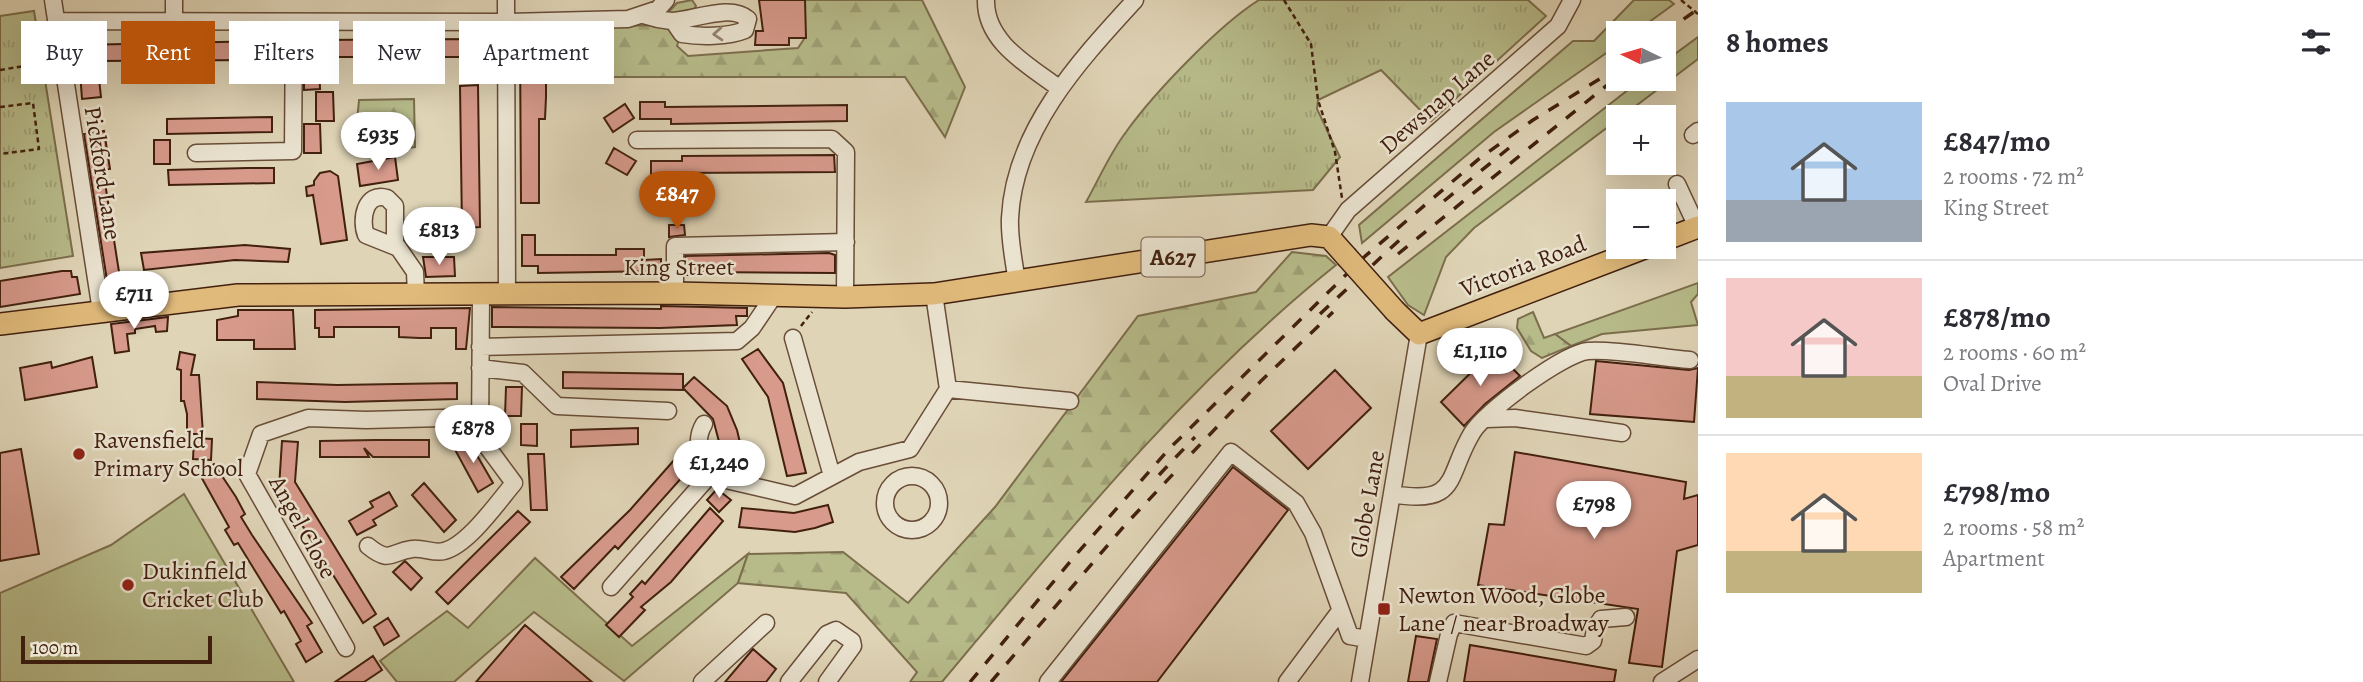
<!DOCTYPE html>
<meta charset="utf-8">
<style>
:root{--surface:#fff;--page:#f2f2f3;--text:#2b2b33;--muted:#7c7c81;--line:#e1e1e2;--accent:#b45309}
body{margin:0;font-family:Alegreya,serif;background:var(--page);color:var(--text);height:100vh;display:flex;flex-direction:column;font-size:26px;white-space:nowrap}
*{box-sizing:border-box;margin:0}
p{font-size:23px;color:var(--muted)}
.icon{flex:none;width:38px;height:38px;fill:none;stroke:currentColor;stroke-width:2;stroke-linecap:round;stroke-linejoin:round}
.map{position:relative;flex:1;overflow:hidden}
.panel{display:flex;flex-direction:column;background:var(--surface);width:665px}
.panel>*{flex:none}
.top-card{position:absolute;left:21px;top:21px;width:665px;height:63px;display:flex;gap:14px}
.needle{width:46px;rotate:275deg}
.buttons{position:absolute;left:1606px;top:21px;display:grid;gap:14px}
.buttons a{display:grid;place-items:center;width:70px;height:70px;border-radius:0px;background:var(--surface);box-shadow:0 7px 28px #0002;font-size:35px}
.scale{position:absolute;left:21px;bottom:18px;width:191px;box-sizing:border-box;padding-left:7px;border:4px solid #42200e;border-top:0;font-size:19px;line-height:24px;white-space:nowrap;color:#42200e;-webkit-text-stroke:5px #eae3d0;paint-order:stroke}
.price{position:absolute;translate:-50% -60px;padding:0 16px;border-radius:24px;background:#fff;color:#222;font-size:23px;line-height:46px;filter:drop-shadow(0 2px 4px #0008)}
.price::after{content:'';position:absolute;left:50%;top:42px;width:21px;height:16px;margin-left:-10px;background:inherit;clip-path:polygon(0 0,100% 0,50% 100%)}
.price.active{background:var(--accent);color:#fff}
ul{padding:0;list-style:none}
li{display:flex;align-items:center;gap:21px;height:175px;padding:0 28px}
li+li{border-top:2px solid var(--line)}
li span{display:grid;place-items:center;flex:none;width:196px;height:140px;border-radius:0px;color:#555}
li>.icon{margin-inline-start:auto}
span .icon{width:84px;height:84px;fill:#fffc;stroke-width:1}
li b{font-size:30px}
h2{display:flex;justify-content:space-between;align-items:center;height:84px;padding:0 28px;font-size:30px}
.chip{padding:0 24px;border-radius:0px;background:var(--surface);box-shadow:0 7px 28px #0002;font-size:24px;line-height:63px}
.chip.active{background:var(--accent);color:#fff}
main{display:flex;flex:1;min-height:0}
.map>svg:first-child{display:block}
</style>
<main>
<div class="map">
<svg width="1698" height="682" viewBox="0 0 1698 682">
<defs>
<pattern id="forest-firs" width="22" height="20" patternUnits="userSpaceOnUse" patternTransform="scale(1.75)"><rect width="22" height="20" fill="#b7bb8a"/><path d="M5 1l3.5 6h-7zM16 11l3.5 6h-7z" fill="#9fa076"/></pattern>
<pattern id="park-tufts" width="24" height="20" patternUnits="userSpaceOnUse" patternTransform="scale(1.75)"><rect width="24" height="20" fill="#b7bb8a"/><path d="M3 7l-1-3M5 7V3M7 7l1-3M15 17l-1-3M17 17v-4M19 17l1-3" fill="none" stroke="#9fa076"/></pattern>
</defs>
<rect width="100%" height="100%" fill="#dfd4b6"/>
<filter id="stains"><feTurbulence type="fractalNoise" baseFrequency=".00286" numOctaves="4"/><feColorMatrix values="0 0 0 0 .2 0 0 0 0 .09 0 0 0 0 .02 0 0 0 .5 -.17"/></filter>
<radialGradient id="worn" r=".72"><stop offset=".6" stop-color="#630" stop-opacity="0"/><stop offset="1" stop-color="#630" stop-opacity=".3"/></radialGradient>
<!-- grass -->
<path fill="#b7bb8a" stroke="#7c6e4c" stroke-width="2" d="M1634,0h35l5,4 -40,29h-15v11l-125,88 -132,111 -3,-18 214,-184h21z
M1698,37v22l-224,169 -28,29 -22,58 -16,-10 -20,-28 254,-198h22v-17z
M1698,283v11l-7,8 7,23 -96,9 -31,12 -16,-12z
M184,494l110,188h-294v-89l111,-48z
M748,554l-10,29 -114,98 -90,-69 -80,70h-57l-17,-21 67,-50 21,17 67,-70 97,88z"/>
<!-- forest -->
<path fill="url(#forest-firs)" stroke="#7c6e4c" stroke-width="2" d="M692,0l4,6 -13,21 -6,19 11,10 110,-8 8,-12 -8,-36h124l43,87 -20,50 -40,-60h-313l-1,-50 65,-2 21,-22z
M414,99l1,48 -61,7 5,-54z
M1292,252l34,4 10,9c-151,121 -270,269 -394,417h-32l7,-10 -71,-79 -108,-10 10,-29 95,-2 65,51 87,-96 143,-191 118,-24z
M1533,312l11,26 11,-4 16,12 -29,12 -11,-7 -14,-23 1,-9z"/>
<!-- park -->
<path fill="url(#park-tufts)" stroke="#7c6e4c" stroke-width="2" d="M1259,0h269l18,16 -115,105 -50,-51 -63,30 -1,9 23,48 -27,33 -227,12c13,-23 24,-49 40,-70 28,-39 93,-107 133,-132z
M34,11l39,245 -73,12v-252z"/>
<!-- building -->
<path fill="#d79a8b" stroke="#42200e" stroke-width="2" d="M759,0h46l1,38h-17v7h-34l1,-14h7z
M475,39v18h-157v-17z
M538,40v34h8v23l-1,22h-6v84h-18l-1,-162z
M271,41v19l-174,1 4,36 -19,2 -4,-54z
M319,60l1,29 -16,1v-29z
M478,85l2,142 -18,1 -2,-142z
M316,92h17l1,29h-18z
M640,102h25v5l182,-2v16l-176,3v-5h-31z
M625,104l9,14 -21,14 -9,-14z
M272,117v15l-105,2v-15z
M304,124h16l1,29h-17z
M104,131l6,38 -7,1 19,121 -13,2 -25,-159z
M154,140h16v24h-16z
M614,148l22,13 -9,14 -21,-12z
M682,156l152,-1 1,17 -155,1 1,4 -30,1v-17h31z
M395,157l3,23 -38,6 -3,-22z
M248,168h26v15l-105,2 -1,-15z
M330,171l8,5 9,64 -26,4 -8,-49 -6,1 -1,-9 8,-2v-4l6,-8z
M669,225h15l1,10 -16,2z
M522,235h13v20h81v-6h28v11l17,-1v12l-123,2v-7h-16z
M245,245l45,4 -2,13 -53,-2 -91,10 -3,-17z
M829,253l6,2v18l-134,-1v3h-16v-19z
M423,257h31l1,19 -29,1z
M62,271h9l1,6h5l3,17 -80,13v-26z
M661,306l86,2v8h-11l1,9 -77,3 -168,-1v-20l169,2z
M470,308l-4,41h-10v-21h-25v10h-12l-20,-1v-10h-65v10h-15v-9h-4v-18z
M238,310h55l2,39h-41v-9h-37v-20l21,-4z
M168,317l-1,14 -11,1 -1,-6 -20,3v4l-8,1 2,17 -14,2 -4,-29z
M758,349l25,34 23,90 -19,3 -19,-79 -26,-38z
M1494,350l26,26 -35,28 -21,22 -23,-24z
M180,352l15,3 -4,20h8l4,59h-16v-20l-3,-13h-3v-31l-4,-1z
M92,357l5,30 -72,13 -5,-32 31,-6 1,6z
M1596,361l93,9 9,-2 -4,54 -104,-8z
M1335,370l36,38 -63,61 -37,-38z
M563,372l120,2v16l-120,-2z
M694,377l33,29 10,24 8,34 -19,4 -13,-49 -30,-31z
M257,382l80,3 120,-2v16l-112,3 -88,-3z
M506,387h16l-1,29h-16z
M521,424h16v22l-16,-1z
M638,428v16l-67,3v-17z
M194,438l18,1 -1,21 -18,-1z
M467,438l26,45 -15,9 -25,-46z
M375,440h54v17h-56l-9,-9 5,9h-49v-16z
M282,441l16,1 -3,40 81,132 -13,9 -84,-135z
M21,449l18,105 -39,7v-108z
M683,450l10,15 -75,84 -3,-3 -41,43 -13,-12 69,-67z
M1515,452l171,30 -2,17 14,-4v50l-21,6 -15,116 -33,-4 9,-54 -160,-24 11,-61 15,1z
M528,454h16l3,56h-16z
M214,464l22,33 9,17 -4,3 11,18 60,88 -5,3 15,26 -16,10 -10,-18 5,-3 -17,-30 -3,2 -43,-70 -4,2 -9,-15 4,-3 -30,-54z
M1233,467l55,43 -131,172h-96z
M424,483l32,37 -12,12 -32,-37z
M717,489l14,11 -12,12 -12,-12z
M389,492l8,14 -24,14 3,5 -19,10 -8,-14 24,-14 -3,-5z
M828,505l5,17 -18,6 -20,4 -56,-5 3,-19 52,5z
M710,508l13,13 -52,61 -30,25 4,3 -26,27 -13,-12 27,-28 -3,-3 12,-13 3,3z
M518,511l12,11 -82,82 -12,-12z
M405,561l17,17 -11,12 -18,-18z
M388,618l11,18 -15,9 -10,-18z
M525,625l67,57h-116z
M1416,636l21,3 -9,43h-20z
M1470,645l146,25 -2,12h-150z
M753,649l23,20 -10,13h-41z
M373,656l9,14 -18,12h-29z"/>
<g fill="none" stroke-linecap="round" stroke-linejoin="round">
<defs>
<path id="minor" d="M53,0l48,311
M174,0v22
M506,0l1,295
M986,0c-1,43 44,66 74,89
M643,15c9,3 18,5 28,6 21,0 59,-18 77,-2l-3,11c-17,7 -45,7 -63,4l-9,-13
M56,21l450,1 122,-3 30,-10 8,-9
M1693,135l5,-4
M637,140l195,-1 14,13 -1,145
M196,153l97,-2 1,-129
M1677,184l21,45
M1329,237l19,-27 210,-184 14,-26
M396,247l-30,-12c-6,-15 -1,-44 21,-37l8,8v37l20,29 1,23
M1017,282c-3,-20 -8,-43 -7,-64 4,-87 69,-157 125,-218
M675,293v-47l171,-4
M793,338l39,138
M480,347l257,-6 15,-13 23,-34
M480,368l43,5 34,33 111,5
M948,389l122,12
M1487,419l28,-1 107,15
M704,424c-11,18 -2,34 5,52
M885 503a27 27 0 1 1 54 0a27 27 0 1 1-54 0Z
M1392,494c68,12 54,-18 80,-61 12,-21 92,-80 116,-82 30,-2 71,7 102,9
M368,546c22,18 22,6 44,3 10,-2 22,5 32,2 24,-6 54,-49 70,-68l-34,-46 1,-142
M611,587l98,-111 86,20 64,-34 51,-13 38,-60 -14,-95
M346,648l-99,-174 14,-40 47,-16 58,2 114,-3
M702,682l64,-59
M789,682l38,-48 9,-4 16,11 1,5 -26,36
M1048,682l183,-230 65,51 17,30 37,103 17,3
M1287,682l53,-71
M1360,682l59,-348
M1438,682l11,-48 5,-11 132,23 7,-5 2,-13 6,-9 25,-2
M1662,682l36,-23"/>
<path id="major" d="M1664,240l34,-13
M1395,311l24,23 228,-87
M0,324l238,-29 437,-2 170,4 89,-3 377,-59 18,2 17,19"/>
</defs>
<!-- minor casing -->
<use href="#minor" stroke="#694d38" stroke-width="19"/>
<!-- major casing -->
<use href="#major" stroke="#42200e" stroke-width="24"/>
<!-- path -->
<path stroke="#42200e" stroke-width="2.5" stroke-dasharray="5 3.5" stroke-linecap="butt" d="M1284,0l27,44 7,56 17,52 7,46
M0,70l49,-8
M0,107l33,-4 6,46 -39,5
M801,326l11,-14"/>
<!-- minor -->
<use href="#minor" stroke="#eae3d0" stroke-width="16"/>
<!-- major -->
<use href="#major" stroke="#e0ba7b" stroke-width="21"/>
<!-- rail -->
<path stroke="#42200e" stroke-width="3.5" stroke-dasharray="12 12" stroke-linecap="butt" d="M1664,33l34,-24
M1444,201l65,-53
M1398,254l218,-176
M1320,314l87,-81
M1192,453l69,-72 72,-69
M1159,475l36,-38
M970,682l104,-125 95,-108 194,-191 117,-100 53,-38 86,-53
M991,682l134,-157 51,-54"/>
<defs>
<path id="major-bridge" d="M1346,256l49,55"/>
</defs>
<!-- major-bridge casing -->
<use href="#major-bridge" stroke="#42200e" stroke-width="24" stroke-linecap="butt"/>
<!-- path-bridge -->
<path stroke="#42200e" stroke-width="2.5" stroke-dasharray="5 3.5" stroke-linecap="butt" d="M1681,0l17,14"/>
<!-- major-bridge -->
<use href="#major-bridge" stroke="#e0ba7b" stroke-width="21"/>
</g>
<!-- one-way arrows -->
<defs><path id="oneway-chevron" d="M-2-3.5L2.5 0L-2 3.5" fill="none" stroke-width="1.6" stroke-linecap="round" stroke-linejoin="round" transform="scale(1.75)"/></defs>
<use stroke="#96826f" href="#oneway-chevron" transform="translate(718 34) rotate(176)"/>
<!-- markers -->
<g fill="#8f2418" stroke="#eae3d0" stroke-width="2.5">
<circle cx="79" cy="454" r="7"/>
<circle cx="128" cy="585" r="7"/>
<rect x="1377" y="602" width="14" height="14" rx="3.5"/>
</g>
<g text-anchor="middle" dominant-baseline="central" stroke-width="5" stroke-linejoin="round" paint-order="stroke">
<!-- shield labels -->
<rect fill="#eae3d0" stroke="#745a48" stroke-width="2" x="1141.5" y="237.5" width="63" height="39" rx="5"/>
<g font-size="23" font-weight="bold" fill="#42200e">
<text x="1173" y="257">A627</text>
</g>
<!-- street labels -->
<g font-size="24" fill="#42200e" stroke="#eae3d0">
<text transform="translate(1437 102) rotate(-41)">Dewsnap Lane</text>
<text transform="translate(103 173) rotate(81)">Pickford Lane</text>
<text transform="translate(1523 266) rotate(-21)">Victoria Road</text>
<text x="679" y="267">King Street</text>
<text transform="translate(1367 504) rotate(-80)">Globe Lane</text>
<text transform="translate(303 527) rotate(61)">Angel Close</text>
</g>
<!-- poi labels -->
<g font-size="24" fill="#42200e" stroke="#eae3d0" text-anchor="start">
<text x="93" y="440">Ravensfield<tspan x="93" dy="28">Primary School</tspan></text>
<text x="142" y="571">Dukinfield<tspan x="142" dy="28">Cricket Club</tspan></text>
<text x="1398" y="595">Newton Wood, Globe<tspan x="1398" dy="28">Lane / near Broadway</tspan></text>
</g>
</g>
<rect width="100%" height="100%" filter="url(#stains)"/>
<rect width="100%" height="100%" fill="url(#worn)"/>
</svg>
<div class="buttons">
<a><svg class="needle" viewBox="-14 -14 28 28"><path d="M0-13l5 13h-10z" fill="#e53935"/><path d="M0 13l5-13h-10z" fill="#7c7c81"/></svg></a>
<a>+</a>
<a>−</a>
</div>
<div class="scale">100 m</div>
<b class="price" style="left:378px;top:172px">£935</b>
<b class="price active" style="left:677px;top:231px">£847</b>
<b class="price" style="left:439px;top:267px">£813</b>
<b class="price" style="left:134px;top:331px">£711</b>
<b class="price" style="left:1480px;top:388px">£1,110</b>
<b class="price" style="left:473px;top:465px">£878</b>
<b class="price" style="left:719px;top:500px">£1,240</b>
<b class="price" style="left:1594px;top:541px">£798</b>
<div class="top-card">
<a class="chip">Buy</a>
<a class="chip active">Rent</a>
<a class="chip">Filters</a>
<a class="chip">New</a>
<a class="chip">Apartment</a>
</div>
</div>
<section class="panel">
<h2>8 homes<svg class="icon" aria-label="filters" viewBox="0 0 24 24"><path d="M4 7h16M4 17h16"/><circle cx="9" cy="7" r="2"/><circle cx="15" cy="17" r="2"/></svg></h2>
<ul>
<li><span style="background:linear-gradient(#a9c7e8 70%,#9aa5b1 0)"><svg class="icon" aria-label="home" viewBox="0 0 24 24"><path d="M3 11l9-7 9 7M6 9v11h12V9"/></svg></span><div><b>£847/mo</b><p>2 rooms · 72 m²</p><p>King Street</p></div></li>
<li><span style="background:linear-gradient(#f6c9c9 70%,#c2b280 0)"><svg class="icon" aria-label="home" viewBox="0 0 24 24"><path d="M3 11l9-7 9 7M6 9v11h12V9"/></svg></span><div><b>£878/mo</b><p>2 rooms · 60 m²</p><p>Oval Drive</p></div></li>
<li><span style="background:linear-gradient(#ffd9b3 70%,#c2b280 0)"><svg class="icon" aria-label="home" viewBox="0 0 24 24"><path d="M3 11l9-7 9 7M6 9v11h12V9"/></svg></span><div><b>£798/mo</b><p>2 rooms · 58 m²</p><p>Apartment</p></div></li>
</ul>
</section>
</main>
